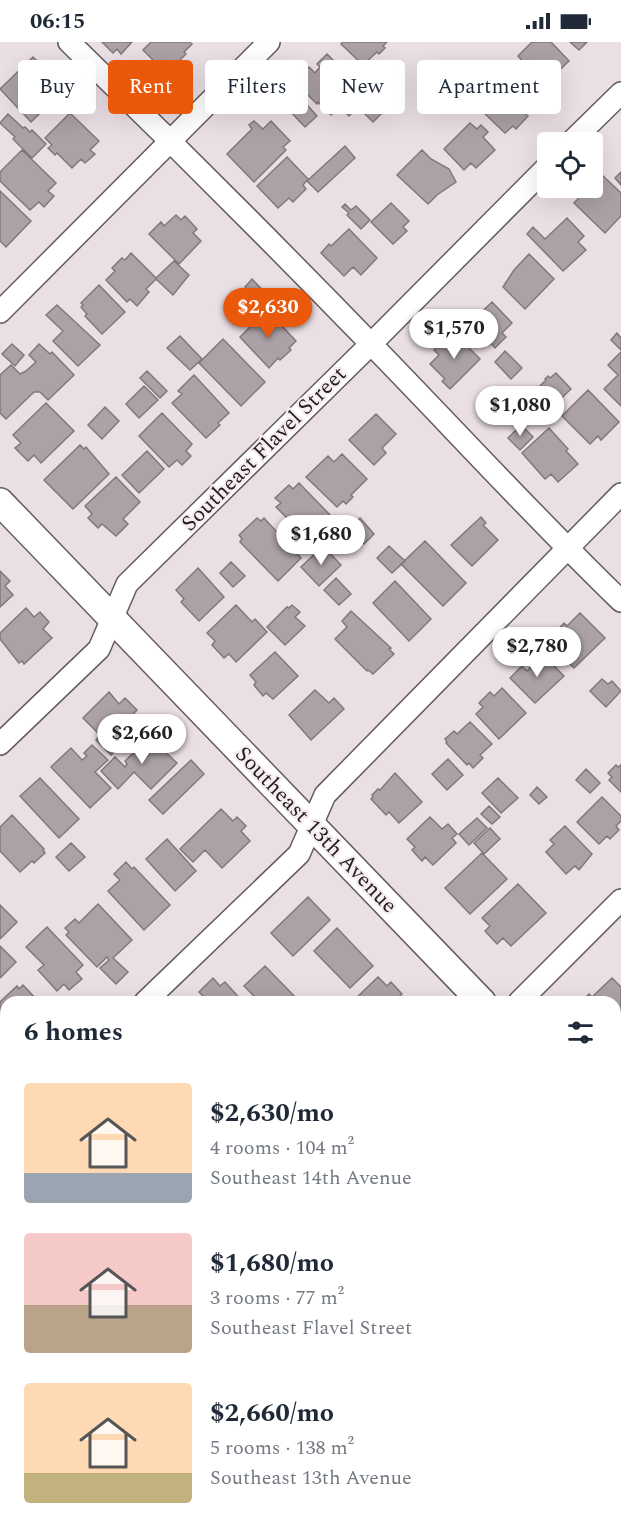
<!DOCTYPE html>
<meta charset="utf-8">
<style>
:root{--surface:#fff;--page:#f2f2f3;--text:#1f2937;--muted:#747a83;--accent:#ea580c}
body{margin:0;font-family:Spectral,serif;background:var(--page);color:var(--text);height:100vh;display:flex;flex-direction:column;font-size:22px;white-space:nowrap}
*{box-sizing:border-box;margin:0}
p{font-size:20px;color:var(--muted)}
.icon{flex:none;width:33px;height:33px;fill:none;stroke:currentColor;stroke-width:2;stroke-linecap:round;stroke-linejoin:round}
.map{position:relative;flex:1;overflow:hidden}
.sheet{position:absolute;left:0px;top:954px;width:621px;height:536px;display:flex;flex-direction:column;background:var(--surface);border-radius:18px 18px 0 0;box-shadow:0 6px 24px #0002}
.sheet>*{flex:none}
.top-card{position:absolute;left:18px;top:18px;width:585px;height:54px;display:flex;gap:12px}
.tools{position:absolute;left:537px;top:90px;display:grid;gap:12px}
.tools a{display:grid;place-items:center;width:66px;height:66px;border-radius:6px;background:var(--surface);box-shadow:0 6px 24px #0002;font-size:30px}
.price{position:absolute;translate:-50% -51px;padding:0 14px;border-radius:21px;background:#fff;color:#222;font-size:20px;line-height:39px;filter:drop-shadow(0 2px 3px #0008)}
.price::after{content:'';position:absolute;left:50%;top:36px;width:18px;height:14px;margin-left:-9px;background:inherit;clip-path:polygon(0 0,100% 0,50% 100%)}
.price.on{background:var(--accent);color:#fff}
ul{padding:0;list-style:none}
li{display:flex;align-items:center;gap:18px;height:150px;padding:0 24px}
li span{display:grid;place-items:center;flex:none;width:168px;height:120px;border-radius:6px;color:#555}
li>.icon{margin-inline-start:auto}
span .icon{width:72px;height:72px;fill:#fffc;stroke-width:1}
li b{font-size:26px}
h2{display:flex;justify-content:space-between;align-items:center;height:72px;padding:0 24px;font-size:26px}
.tag{padding:0 21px;border-radius:6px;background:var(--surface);box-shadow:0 6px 24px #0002;font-size:21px;line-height:54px}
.tag.on{background:var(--accent);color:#fff}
.status{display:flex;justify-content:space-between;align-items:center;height:42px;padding:0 30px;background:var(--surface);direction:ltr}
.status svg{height:16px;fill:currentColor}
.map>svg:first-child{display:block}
</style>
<div class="status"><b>06:15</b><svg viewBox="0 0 49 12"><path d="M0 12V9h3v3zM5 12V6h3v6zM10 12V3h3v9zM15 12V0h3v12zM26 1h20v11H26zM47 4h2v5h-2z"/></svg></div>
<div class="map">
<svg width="621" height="1489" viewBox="0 0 621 1489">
<rect width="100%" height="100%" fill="#eadfe4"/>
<!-- building -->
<path fill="#aba1a6" stroke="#81787d" stroke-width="1.5" d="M102,0h30l-11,12 -4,-5 -4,4z
M151,0h38l3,2 -8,8 2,2 -15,15 -4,-3 -4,4 -20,-20z
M343,0h44l-4,4 2,2 -6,6 -2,-2 -14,13 -22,-21z
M532,0h19l18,19 -24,23 -9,-9 -5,5 -11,-11 5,-5 -7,-8z
M570,0h17l-8,8z
M327,12l57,57 -11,11 -15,-15 -9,9 -9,-9 -9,8 -13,-13 -1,2 -23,-23 15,-14 6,6 5,-6 -3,-3z
M33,15l32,32 -34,33 -31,-33z
M508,46l6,6 6,-5 8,8 -5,4 7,6 -6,6 4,3 -12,13 -3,-3 -8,7 -21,-20z
M297,52l20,22 -12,11 -20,-21z
M70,71l29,28 -9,9 5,4 -10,9 -4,-4 -9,9 -15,-15 -2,2 -7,-7 4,-3 -7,-7z
M8,72l15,14 2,-1 5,5 2,-2 14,14 -14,14 -19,-19 2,-2 -15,-14z
M254,79l9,8 8,-8 19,20 -7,6 3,3 -32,32 -27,-28 25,-25 -3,-4z
M470,81l7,6 4,-4 7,7 -5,5 12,13 -19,18 -5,-5 -7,7 -20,-21z
M345,104l10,12 -37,34 -11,-11z
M22,108l34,33 -8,8 6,5 -10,11 -5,-5 -9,8 -30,-29v-9z
M422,108l9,9 18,10 7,13 -19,13 -9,9 -31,-29z
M287,115l21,22 -5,6 3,4 -13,13 -4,-4 -11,10 -21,-22z
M621,130v13l-6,-7z
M602,133l19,18v23l-16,17 -31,-30 15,-15h3v-4z
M0,149l31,30 -25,26 -6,-6z
M391,161l18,18 -6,6 4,4 -14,13 -22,-22z
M345,162l6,6 5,-4 14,14 -9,9 -14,-14 2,-2 -7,-6z
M176,173l5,5 4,-4 12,13 -4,4 8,8 -22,23 -30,-30 12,-12 3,4z
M567,176l17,18 -6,6 8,8 -23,21 -36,-37 6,-7 12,12z
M349,187l28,29 -16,17 -8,-8 -9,9 -23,-23 8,-9 2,2z
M131,211l25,25 18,-17 15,14 -16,20 -17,-16 -10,10 3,3 -12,14 -7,-7 -3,3 -21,-22 9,-9 -3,-3 10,-10 3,2z
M529,212l25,25 -29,30 -22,-22 11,-17z
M252,237l14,15 -7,7 -14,-14z
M99,243l26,27 -23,22 -17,-18 2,-2 -6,-7 2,-2 -2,-2z
M492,260l20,21 -10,10 4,4 -11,11 -4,-5 -2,2 -20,-21z
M57,263l43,40 -22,21 -25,-25 10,-10 -17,-16z
M267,268l29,31 -7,7 2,2 -11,10 -2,-2 -9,10 -29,-31z
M452,289l28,28 -30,30 -8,-8 3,-2 -15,-15 9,-9 -5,-5z
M617,291l4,5v12l-10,-10z
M180,294l22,23 -12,11 -23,-22z
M223,297l42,43 -24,24 -42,-43z
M12,302l12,11 -9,11 -13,-12z
M39,302l11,10 2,-2 22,23 -26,25 -8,-8h-6l-28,27 -6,-6v-38l11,-10 9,9 6,-3 10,-9 -7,-7z
M505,309l17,17 -11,11 -16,-17z
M621,310v54l-17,-17 14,-14 -10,-10z
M147,329l20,20 -7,7 -20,-20z
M556,331l15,16 -26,25 -16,-17 17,-17 -1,-1 3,-3 2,2z
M194,333l35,38 -11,10 2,2 -14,13 -34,-35 10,-9 -4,-3z
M144,344l14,14 -19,18 -13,-14z
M588,348l31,32 -18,18 -3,-4 -8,8 -28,-28z
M520,353l14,15 -17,16 -14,-15z
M46,361l28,28 -33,32 -7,-8 -6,6 -13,-13 6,-5 -8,-8z
M105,365l14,14 -17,18 -14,-14z
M162,371l30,31 -6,7 5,5 -9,9 -5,-5 -8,7 -30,-31z
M376,372l20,20 -14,14 4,5 -12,12 -25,-25z
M521,383l12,12 -13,13 -12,-12z
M549,386l19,21 -2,2 12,13 -20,18 -7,-8 -6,5 -23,-26z
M80,403l4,4 2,-2 23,27 -36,35 -29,-29z
M147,409l17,18 -25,24 -17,-18z
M342,412l25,25 -16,16 2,2 -7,7 -3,-3 -6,6 -31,-30 22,-21 6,6z
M116,435l24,25 -17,17 5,5 -12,12 -14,-12 -4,4 -10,-10 4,-4 -7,-8z
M299,441l31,32 -13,12 3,3 -8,8 -3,-4 -3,3 -30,-30 5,-4 -6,-5 14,-13 4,4z
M481,475l5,6 -3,2 15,15 -26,26 -21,-21z
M257,476l4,3 3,-3 37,40 -23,23 -38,-39 2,-3 -3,-4z
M360,476l14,16 -10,10 -15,-15z
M425,499l41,42 -23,23 -42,-42z
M323,504l18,19 -22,21 -18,-19z
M389,504l16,15 -13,12 -15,-15z
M231,520l14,14 -12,11 -13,-14z
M198,526l26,29 -25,24 -18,-19 3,-3 -8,-9z
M0,529l10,10 -5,5 8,9 -13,12z
M336,536l15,16 -12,11 -15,-15z
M395,539l36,38 -22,22 -36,-38z
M236,563l16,17 3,-3 12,13 -31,30 -7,-8 -5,4 -12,-13 3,-4 -8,-8z
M292,563l8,7 -5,5 10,9 -20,19 -18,-18 20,-20 2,1z
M26,566l8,9 6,-5 9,10 -6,7 9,9 -28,26 -2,-3 -3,2 -19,-24v-6z
M351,569l40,37 -2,1 5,5 -21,20 -5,-4 -1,1 -32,-32 12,-12 -5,-6z
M580,571l25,25 -31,30 -27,-27 17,-18 3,3z
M275,610l23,24 -25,23 -7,-6 -3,3 -9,-11 2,-3 -6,-7z
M541,611l23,23 -29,27 -25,-25 12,-12 5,5 10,-10 -3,-2z
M602,637l6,5 4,-3 9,10 -15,16 -16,-16z
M502,646l24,25 -27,26 -23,-25 7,-7 -4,-4 11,-11 4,4z
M315,648l14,13 5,-5 10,11 -33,31 -22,-25z
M109,650l10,12 6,-6 12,12 -6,6 10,10 -30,29 -15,-15 4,-5 -17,-17z
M470,680l22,22 -12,11 3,3 -10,10 -4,-5 -2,2 -21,-22 1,-1 -2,-3 9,-8 3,3z
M153,692l13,13 -3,3 14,13 -26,26 -17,-17 -16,17 -17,-18 14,-14 10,10 2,-3 -2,-3z
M92,703l16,15 -13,12 16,16 -21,20 -39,-41 20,-19 11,12 5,-4 -3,-3z
M448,717l15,16 -16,15 -15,-16z
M191,718l13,14 -41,40 -14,-14z
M616,723l2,2 3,-2v27l-12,-12 3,-3 -4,-4z
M586,727l14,14 -10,10 -14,-13z
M395,731l27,29 -23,21 -10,-11 -3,3 -15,-16 2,-2 -1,-2 6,-6 2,1z
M40,736l39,41 -20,19 -39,-42z
M498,736l20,20 -17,15 -19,-20z
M537,745l10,10 -8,7 -9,-9z
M602,755l19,19v5l-5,5 3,4 -9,9 -3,-3 -8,8 -22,-22z
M489,764l11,11 -8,7 -11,-10z
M221,767l12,12 4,-4 9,9 -5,5 9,10 -28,27 -17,-18 -12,12 -13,-13z
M12,773l32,34 -1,1 2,3 -11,10 -2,-2 -12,11 -20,-21v-24z
M430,775l12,12 6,-5 9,10 -5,4 4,5 -23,22 -8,-8 -3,4 -10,-11 3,-3 -8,-8z
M477,776l10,10 -18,17 -10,-11z
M565,784l27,28 -13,16 -4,-4 -9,8 -20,-22 8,-8 -4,-4z
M490,786l10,11 -16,15 -10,-11z
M167,797l29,32 -21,20 -29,-32z
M71,801l14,14 -16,14 -13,-14z
M482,811l25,26 -37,35 -25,-26z
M126,820l6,7 2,-2 36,38 -26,25 -36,-39 12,-11 -6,-6z
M518,842l28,29 -35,33 -8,-8 -6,6 -12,-13 5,-5 -8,-8z
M308,855l22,23 -37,36 -22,-23z
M98,862l34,36 -19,18 15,14 -12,12 -16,-16 9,-8 -2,-3 -10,10 -31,-32 3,-3 -4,-4 10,-9 4,4z
M0,863l17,17 -17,17z
M47,885l36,38 -7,7 6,7 -13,11 -5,-6 -7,7 -19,-21 6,-5 -18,-18z
M337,886l36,38 -23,22 -36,-37z
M0,904l16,16 -16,16z
M265,924l35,36h-40l-16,-16z
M378,935l9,9 4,-4 11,12 -4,4 3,4h-49z
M213,936l7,8 5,-4 18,20h-34l-10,-10z
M612,936l9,9v26l-6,6v-17h-34l8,-8 3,3z
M23,943l16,17h-33v25l-6,-6v-19l17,-16 2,3z
M621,985v75l-6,-6v-63z
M0,1003l6,6v9l-6,6z
M615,1150l6,6v70l-6,-6z
M1,1165l5,6v42l-6,-6z
M615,1352l6,6v33l-6,-6z
M6,1368v22l-6,-6v-10z
M615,1385l6,6v33l-6,-6z
M0,1389l6,6v31l-6,5z
M615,1430l6,6 -6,8z
M615,1457l6,7v8l-6,6z
M96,1484h27l-2,1 3,4h-23z
M277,1484h49l6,5h-50z
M337,1484h14l-5,5h-4z
M505,1484h26l-2,1 4,4h-23z"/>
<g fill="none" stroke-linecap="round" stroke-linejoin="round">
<defs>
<path id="minor" d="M69,0c102,99 203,200 302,302 83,85 164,174 250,257
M571,100l50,-49
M0,270l269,-270
M0,702l99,-95 28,-65 244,-240 177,-178
M145,960l154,-148 26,-59 296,-301
M519,960l102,-102
M0,1099l6,-6
M0,1267l6,6
M615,1297l6,-6
M208,1484l5,5
M6,1489l5,-5
M418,1489l6,-5"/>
<path id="tertiary" d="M0,460l482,500
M615,1098l6,6"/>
</defs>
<!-- minor casing -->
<use href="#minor" stroke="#645b60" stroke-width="24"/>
<!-- tertiary casing -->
<use href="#tertiary" stroke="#645b60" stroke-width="30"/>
<!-- minor -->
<use href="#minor" stroke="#fff" stroke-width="21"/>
<!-- tertiary -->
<use href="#tertiary" stroke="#fff" stroke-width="27"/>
</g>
<g text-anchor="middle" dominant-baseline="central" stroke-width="4.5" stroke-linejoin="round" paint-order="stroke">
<!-- street labels -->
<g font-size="22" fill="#231f21" stroke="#f7ecf2">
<text transform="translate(264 407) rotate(-45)">Southeast Flavel Street</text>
<text transform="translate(316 788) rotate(46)">Southeast 13th Avenue</text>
</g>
</g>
</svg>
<div class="tools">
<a><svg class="icon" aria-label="locate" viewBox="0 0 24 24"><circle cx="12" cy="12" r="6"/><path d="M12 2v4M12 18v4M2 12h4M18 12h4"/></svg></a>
</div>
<b class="price on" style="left:268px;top:297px">$2,630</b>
<b class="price" style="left:454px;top:318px">$1,570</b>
<b class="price" style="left:520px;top:395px">$1,080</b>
<b class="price" style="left:321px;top:524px">$1,680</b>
<b class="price" style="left:537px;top:636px">$2,780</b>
<b class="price" style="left:142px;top:723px">$2,660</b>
<div class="top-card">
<a class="tag">Buy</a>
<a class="tag on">Rent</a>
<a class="tag">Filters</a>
<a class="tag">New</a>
<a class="tag">Apartment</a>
</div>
<section class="sheet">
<h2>6 homes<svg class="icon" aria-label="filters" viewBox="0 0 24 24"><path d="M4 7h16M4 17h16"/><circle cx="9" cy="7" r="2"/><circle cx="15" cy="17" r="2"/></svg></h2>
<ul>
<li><span style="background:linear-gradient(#ffd9b3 75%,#9aa5b1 0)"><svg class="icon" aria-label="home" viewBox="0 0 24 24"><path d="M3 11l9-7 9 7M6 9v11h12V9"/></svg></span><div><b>$2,630/mo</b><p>4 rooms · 104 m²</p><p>Southeast 14th Avenue</p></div></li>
<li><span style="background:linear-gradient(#f6c9c9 60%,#b9a48a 0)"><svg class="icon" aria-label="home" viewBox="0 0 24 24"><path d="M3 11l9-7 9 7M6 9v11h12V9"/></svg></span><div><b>$1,680/mo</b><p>3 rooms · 77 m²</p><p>Southeast Flavel Street</p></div></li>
<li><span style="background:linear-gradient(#ffd9b3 75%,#c2b280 0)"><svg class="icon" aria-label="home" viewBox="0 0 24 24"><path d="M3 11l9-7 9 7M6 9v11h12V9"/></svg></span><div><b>$2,660/mo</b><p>5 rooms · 138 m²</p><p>Southeast 13th Avenue</p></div></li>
</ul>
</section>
</div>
